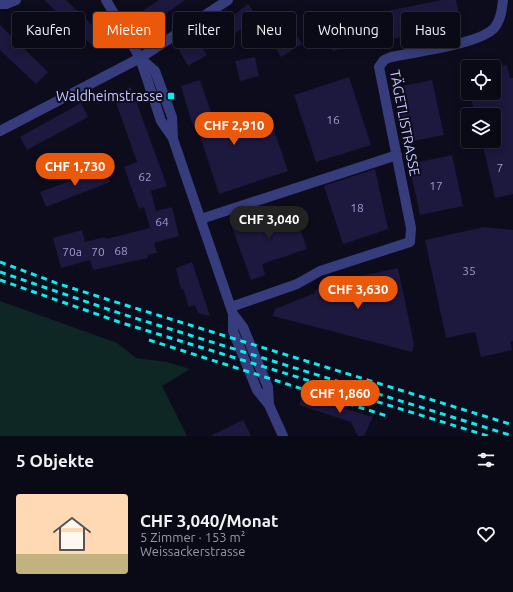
<!DOCTYPE html>
<html lang="de">
<meta charset="utf-8">
<style>
:root{--surface:#0a0916;--page:#181723;--text:#f1f3f6;--muted:#999aa1;--line:#2a2a35;--accent:#ea580c}
body{margin:0;font-family:Ubuntu,sans-serif;background:var(--page);color:var(--text);height:100vh;display:flex;flex-direction:column;font-size:15px;white-space:nowrap}
*{box-sizing:border-box;margin:0}
p{font-size:13px;color:var(--muted)}
.icon{flex:none;width:22px;height:22px;fill:none;stroke:currentColor;stroke-width:2;stroke-linecap:round;stroke-linejoin:round}
.map{position:relative;height:436px;overflow:hidden}
.panel{display:flex;flex-direction:column;background:var(--surface);flex:1}
.panel>*{flex:none}
.top-card{position:absolute;left:12px;top:12px;width:489px;height:36px;display:flex;gap:8px}
.fabs{position:absolute;left:461px;top:60px;display:grid;gap:8px}
.fabs a{display:grid;place-items:center;width:40px;height:40px;border-radius:4px;background:var(--surface);box-shadow:0 2px 10px #0003,0 0 0 1px var(--line);font-size:20px}
.price{position:absolute;translate:-50% -34px;padding:0 9px;border-radius:14px;background:var(--accent);color:#fff;font-size:13px;line-height:26px;filter:drop-shadow(0 1px 2px #0008)}
.price::after{content:'';position:absolute;left:50%;top:24px;width:12px;height:9px;margin-left:-6px;background:inherit;clip-path:polygon(0 0,100% 0,50% 100%)}
.price.selected{background:#222;color:#fff}
ul{padding:0;list-style:none}
li{display:flex;align-items:center;gap:12px;height:100px;padding:0 16px}
li span{display:grid;place-items:center;flex:none;width:112px;height:80px;border-radius:4px;color:#555}
li>.icon{margin-inline-start:auto}
span .icon{width:48px;height:48px;fill:#fffc;stroke-width:1}
li b{font-size:17px}
h2{display:flex;justify-content:space-between;align-items:center;height:48px;padding:0 16px;font-size:17px}
.chip{padding:0 14px;border-radius:4px;background:var(--surface);box-shadow:0 2px 10px #0003,0 0 0 1px var(--line);font-size:14px;line-height:36px}
.chip.selected{background:var(--accent);color:#fff}
.map>svg:first-child{display:block}
</style>
<div class="map">
<svg width="513" height="436" viewBox="0 0 513 436">
<rect width="100%" height="100%" fill="#0d0c1d"/>
<!-- green -->
<path fill="#0f2724" d="M0,301l117,42 19,15 31,4 23,7 -28,17 25,50h-187z"/>
<!-- building -->
<path fill="#1c183e" d="M44,0h22l40,38 -10,11z
M159,0h26l-35,25 -9,-13z
M442,0h14l5,25 -129,26 -5,-25 40,-8v-3z
M248,4l9,13 -28,21 -9,-12z
M0,25l48,47 -12,12 -36,-34z
M293,28l9,16 -21,13 -10,-17z
M197,39l10,16 -19,11 -9,-16z
M255,57l4,19 -19,5 -5,-20z
M507,65l3,13h3v116l-18,4 -13,-57h12v-26h-19l-5,-22h24v-25z
M349,77l22,68 -55,17 -22,-67z
M200,80l14,41 6,-2 6,18 45,-16 17,50 -69,23 -22,-67 -2,1 -4,-8 -10,-34z
M432,80l12,55 -36,7 -4,-21 -6,1 -2,-11 6,-1 -4,-23z
M131,87l36,99 -16,5 5,20 16,-4 7,29 -25,7 3,10 -10,2 1,3 -55,12 -3,-10 -29,8 -8,-30 29,-8 3,12 20,-5 1,2 44,-11 -6,-21 -5,2 -15,-42 13,-5 -24,-68z
M81,103l7,14 -61,33 -7,-13z
M452,155l11,51 -43,9 -11,-51z
M105,168l5,14 -64,25 -6,-15z
M375,169l13,60 -45,15 -19,-58z
M293,207l14,42 -45,15 3,11 -14,5 -19,-53z
M484,227l29,3v111h-3l2,9 -31,7 -6,-25 -29,6 -21,-98z
M192,262l18,54 -12,-3 -3,-8 -6,2 -6,-18h-2l-5,-21z
M398,268l16,76 -2,8 -139,-36 2,-7 40,-16 -1,-2 21,-9z
M302,396l71,21 -9,19h-6l-7,-14 -52,-17z
M243,420l8,16h-41z"/>
<g fill="none" stroke-linecap="round" stroke-linejoin="round">
<!-- minor -->
<path stroke="#373c7c" stroke-width="10" d="M106,0l34,58 21,63 12,17
M0,4h6l10,-4
M140,58l15,13 17,46 1,22 35,102 25,73 10,13 25,60 1,18
M0,131l140,-73 88,-58
M201,219l196,-64
M231,307l66,-23 23,-13 90,-29 1,-14 -32,-161 5,-7 7,-3c23,-5 91,-13 104,-30 6,-8 7,-18 8,-27
M233,314v17l24,59 12,15 14,31"/>
<!-- rail -->
<path stroke="#03f0ef" stroke-width="3" stroke-dasharray="6 5" stroke-linecap="butt" d="M0,262l59,22 66,21 388,120
M0,272l122,42 391,122
M0,280l119,42 369,114
M149,340l241,77"/>
</g>
<!-- markers -->
<rect fill="#03f0ef" stroke="#0d0c1d" stroke-width="1.5" x="167" y="92" width="8" height="8" rx="2"/>
<g text-anchor="middle" dominant-baseline="central" stroke-width="4" stroke-linejoin="round" paint-order="stroke">
<!-- number labels -->
<g font-size="12" fill="#9e9cce">
<text x="333" y="119">16</text>
<text x="500" y="167">7</text>
<text x="145" y="176">62</text>
<text x="436" y="185">17</text>
<text x="357" y="207">18</text>
<text x="162" y="221">64</text>
<text x="121" y="250">68</text>
<text x="72" y="251">70a</text>
<text x="98" y="251">70</text>
<text x="469" y="270">35</text>
</g>
<!-- poi labels -->
<g font-size="14" fill="#c9c8fe" stroke="#0d0c1d" text-anchor="end">
<text x="163" y="96">Waldheimstrasse</text>
</g>
<!-- street labels -->
<g font-size="14" fill="#c9c8fe" stroke="#0d0c1d">
<text transform="translate(405 123) rotate(79)">TÄGETLISTRASSE</text>
</g>
</g>
</svg>
<div class="fabs">
<a><svg class="icon" aria-label="locate" viewBox="0 0 24 24"><circle cx="12" cy="12" r="6"/><path d="M12 2v4M12 18v4M2 12h4M18 12h4"/></svg></a>
<a><svg class="icon" aria-label="layers" viewBox="0 0 24 24"><path d="M12 4l9 5-9 5-9-5zM3 14l9 5 9-5"/></svg></a>
</div>
<b class="price" style="left:234px;top:146px">CHF 2,910</b>
<b class="price" style="left:75px;top:187px">CHF 1,730</b>
<b class="price selected" style="left:269px;top:240px">CHF 3,040</b>
<b class="price" style="left:358px;top:310px">CHF 3,630</b>
<b class="price" style="left:340px;top:414px">CHF 1,860</b>
<div class="top-card">
<a class="chip">Kaufen</a>
<a class="chip selected">Mieten</a>
<a class="chip">Filter</a>
<a class="chip">Neu</a>
<a class="chip">Wohnung</a>
<a class="chip">Haus</a>
</div>
</div>
<section class="panel">
<h2>5 Objekte<svg class="icon" aria-label="filters" viewBox="0 0 24 24"><path d="M4 7h16M4 17h16"/><circle cx="9" cy="7" r="2"/><circle cx="15" cy="17" r="2"/></svg></h2>
<ul>
<li><span style="background:linear-gradient(#ffd9b3 75%,#c2b280 0)"><svg class="icon" aria-label="home" viewBox="0 0 24 24"><path d="M3 11l9-7 9 7M6 9v11h12V9"/></svg></span><div><b>CHF 3,040/Monat</b><p>5 Zimmer · 153 m²</p><p>Weissackerstrasse</p></div><svg class="icon" aria-label="heart" viewBox="0 0 24 24"><path d="M12 20l-8-8c-3-5 5-10 8-4 3-6 11-1 8 4z"/></svg></li>
</ul>
</section>
